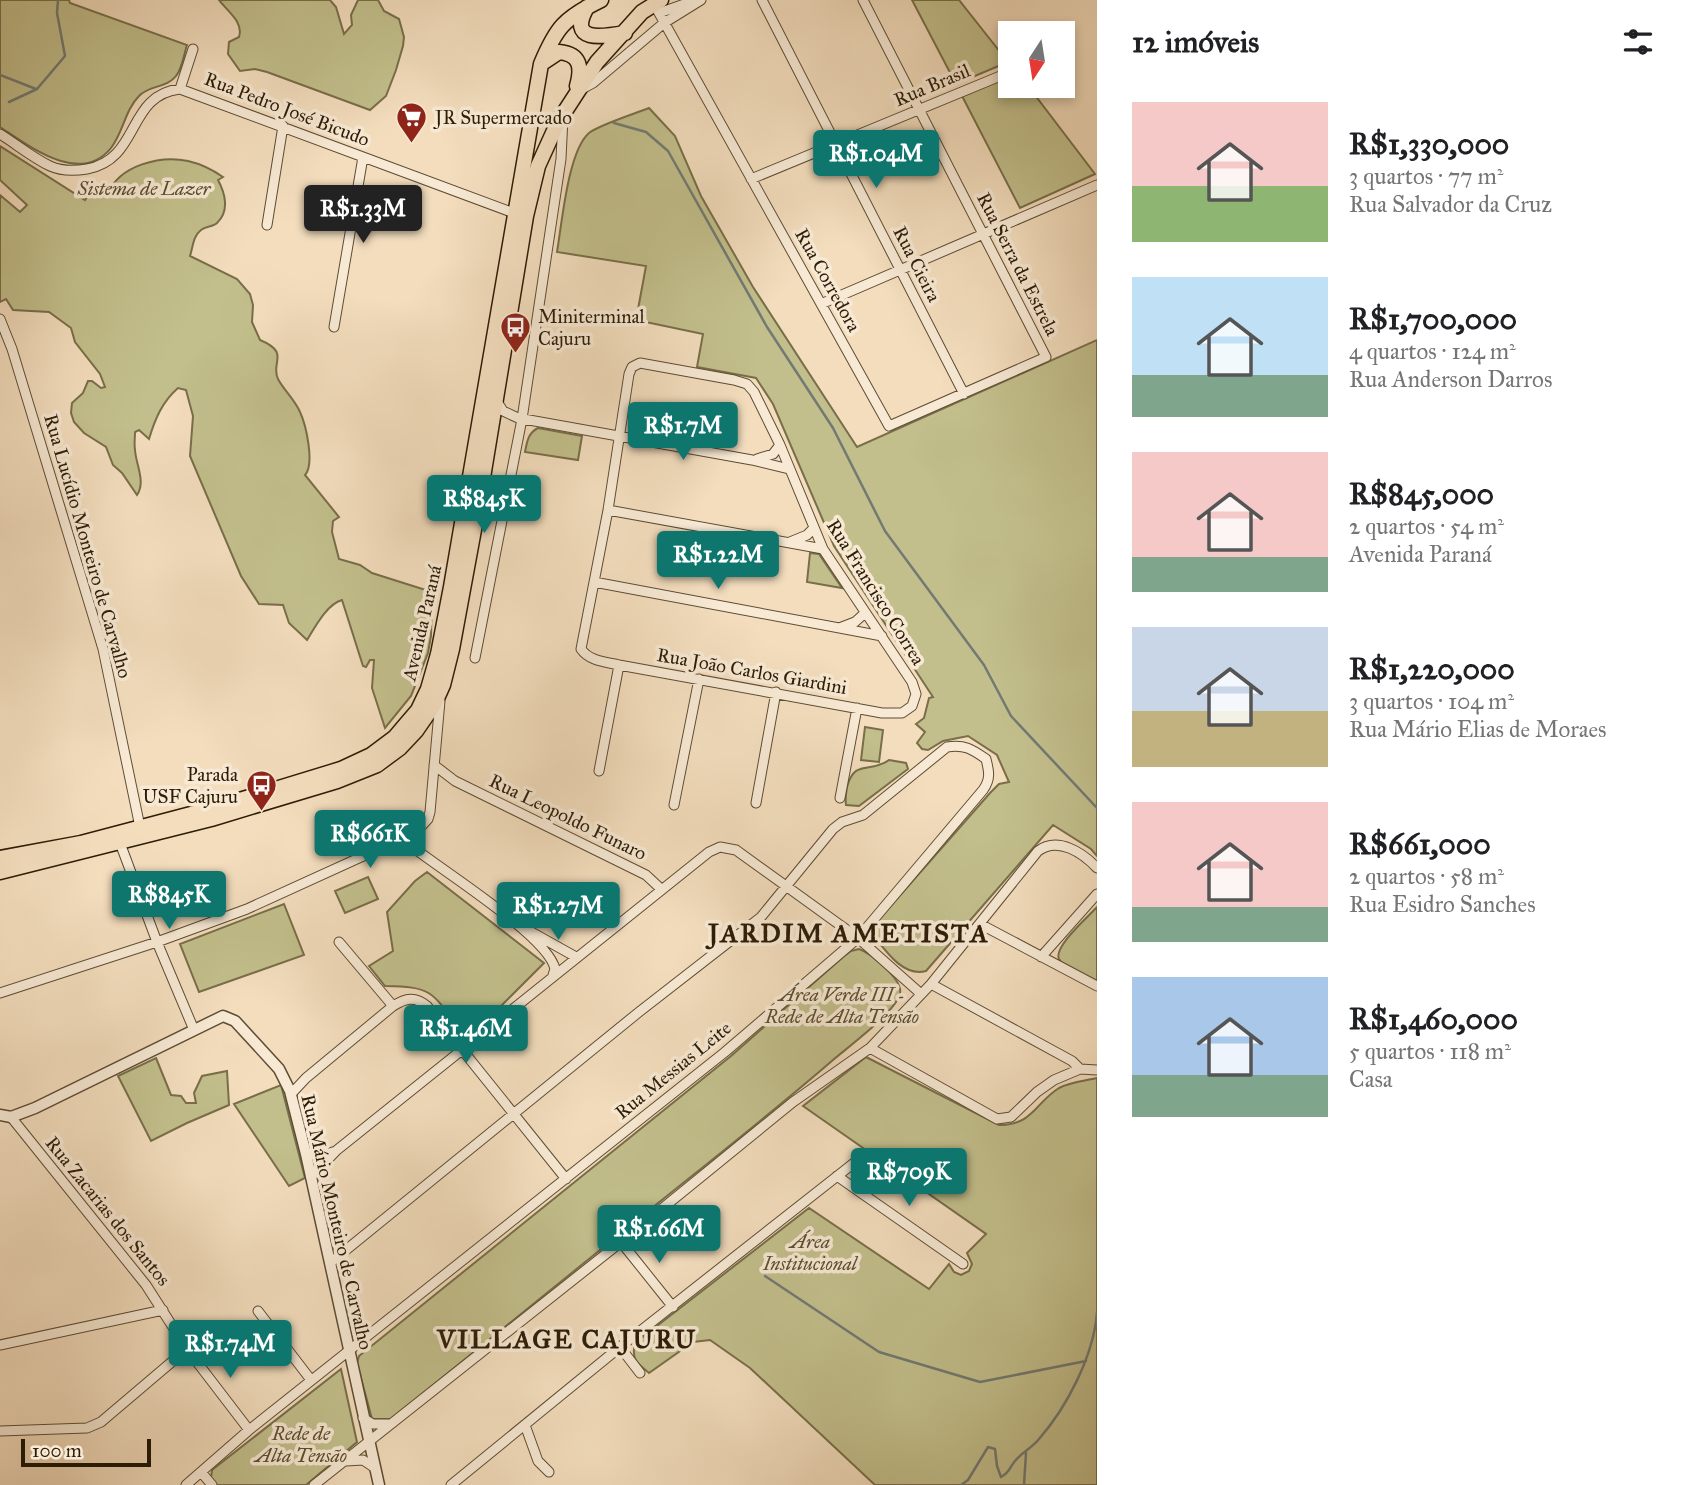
<!DOCTYPE html>
<html lang="pt">
<meta charset="utf-8">
<style>
:root{--surface:#fff;--page:#f2f2f2;--text:#202124;--muted:#757577;--accent:#0f766e}
body{margin:0;font-family:"IM FELL Great Primer",serif;background:var(--page);color:var(--text);height:100vh;display:flex;flex-direction:column;font-size:26px;white-space:nowrap}
*{box-sizing:border-box;margin:0}
p{font-size:23px;color:var(--muted)}
.icon{flex:none;width:38px;height:38px;fill:none;stroke:currentColor;stroke-width:2;stroke-linecap:round;stroke-linejoin:round}
.map{position:relative;flex:1;overflow:hidden}
.drawer{display:flex;flex-direction:column;background:var(--surface);width:595px}
.drawer>*{flex:none}
.needle{width:46px;rotate:192deg}
.controls{position:absolute;left:998px;top:21px;display:grid;gap:14px}
.controls a{display:grid;place-items:center;width:77px;height:77px;border-radius:0px;background:var(--surface);box-shadow:0 4px 10px #0003;font-size:35px}
.scale{position:absolute;left:21px;bottom:18px;width:130px;box-sizing:border-box;padding-left:7px;border:4px solid #2d1c06;border-top:0;font-size:19px;line-height:24px;white-space:nowrap;color:#2d1c06;-webkit-text-stroke:5px #f7e9d4;paint-order:stroke}
.price{position:absolute;translate:-50% -60px;padding:0 16px;border-radius:7px;background:var(--accent);color:#fff;font-size:23px;line-height:46px;filter:drop-shadow(0 2px 4px #0008)}
.price::after{content:'';position:absolute;left:50%;top:42px;width:21px;height:16px;margin-left:-10px;background:inherit;clip-path:polygon(0 0,100% 0,50% 100%)}
.price.current{background:#222;color:#fff}
ul{padding:0;list-style:none}
li{display:flex;align-items:center;gap:21px;height:175px;padding:0 35px}
li span{display:grid;place-items:center;flex:none;width:196px;height:140px;border-radius:0px;color:#555}
li>.icon{margin-inline-start:auto}
span .icon{width:84px;height:84px;fill:#fffc;stroke-width:1}
li b{font-size:30px}
h2{display:flex;justify-content:space-between;align-items:center;height:84px;padding:0 35px;font-size:30px}
main{display:flex;flex:1;min-height:0}
.map>svg:first-child{display:block}
</style>
<main>
<div class="map">
<svg width="1097" height="1485" viewBox="0 0 1097 1485">
<rect width="100%" height="100%" fill="#f3ddbd"/>
<filter id="stains"><feTurbulence type="fractalNoise" baseFrequency=".00286" numOctaves="4"/><feColorMatrix values="0 0 0 0 .2 0 0 0 0 .09 0 0 0 0 .02 0 0 0 .5 -.17"/></filter>
<radialGradient id="worn" r=".72"><stop offset=".6" stop-color="#630" stop-opacity="0"/><stop offset="1" stop-color="#630" stop-opacity=".3"/></radialGradient>
<!-- green -->
<path fill="#c2bf8c" stroke="#786e49" stroke-width="2" d="M0,0h69l1,3 117,42c-3,9 -5,24 -11,31 -9,12 -27,9 -37,20 -14,14 -16,37 -28,52 -31,38 -82,-2 -111,-21z
M219,0h111l6,7 8,27 8,-9 -1,-10 7,-15h20l6,11 15,8 5,18 -1,9 -7,24 -10,26 -16,14 -103,-38 -12,-3 -15,2 -12,-17 1,-12 10,-5c5,-15 -12,-26 -20,-37z
M912,0h47l49,62 -52,22z
M1010,75v11h18l67,88 -75,34 -59,-114z
M649,108l26,28 26,60 52,91 104,160 240,-107v516l-6,-7 -38,-24 -127,146c-22,6 -39,-18 -52,-35l-1,-10 117,-133 9,-9 10,-2 -12,-27 -29,-19 -25,5 -15,9 -6,-1 -5,-6 8,-11 -9,-8 8,-6 5,-20 4,-1 -99,-151 -61,-142 -17,-26 -59,-11 6,-33 -67,-14 10,-54 -89,-14c5,-29 11,-101 32,-119 10,-8 45,-19 60,-25z
M0,146l85,54 4,-7 14,-2 5,3c11,-29 53,-39 80,-33 13,3 25,9 35,16l-5,3c7,13 12,31 -1,43 -4,4 -11,3 -16,7 -8,6 -8,17 -11,26l47,23 13,15 3,11 -1,17 8,18c31,13 10,22 18,39 5,10 17,21 22,33 6,13 15,52 5,63l34,42 -6,4 -1,11 7,27 21,6 12,8 60,19 -1,44 -3,17 -17,43 -26,32 -13,-40 2,-28h-4l-4,7 -3,-1 -21,-66c-15,4 -27,27 -35,40l-18,-17 -6,-18 -24,-1 -18,-28 -51,-120 3,-40 -7,-26 -8,-2c-16,14 -23,31 -29,51l-10,-9 -4,2c0,6 -1,12 0,18 1,15 11,32 2,45l-15,-22 -9,-8 -7,-18 -22,-14 -10,-11 -3,-9 1,-10 11,-10 5,-12h4l9,7 4,-1 -5,-13 -25,-32 -4,-14 -22,-16 -36,-2 -7,-11 -6,3v-107l20,17 7,-7 -27,-25z
M538,428l44,8 -4,24 -53,-8c2,-10 3,-19 13,-24z
M810,553l9,1 23,34 -35,-6z
M865,727l18,3 -4,32 -18,-2z
M889,760l17,3 2,6 -49,37 -13,-1c-1,-7 0,-11 1,-18 8,-29 23,-13 42,-27z
M427,872l117,91 -47,47 -40,17c-25,-37 -27,-40 -72,-41l-16,-20 24,-15 -6,-39 28,-31z
M368,877l10,22 -33,14 -10,-22z
M284,904l20,51 -105,37 -19,-48z
M1097,907v75c-11,-6 -32,-12 -38,-23 -6,-12 30,-43 38,-52z
M859,949c12,4 44,31 41,44 -3,18 -52,54 -67,67 -59,51 -120,99 -181,148 -87,71 -174,141 -261,211h-19l-15,-56 2,-7 372,-300 112,-99 8,-6z
M866,1057l133,68c34,0 36,-22 60,-37 11,-6 25,-7 38,-10v407h-222l-125,-117 -40,-28 -17,2 -44,31c-12,-10 -18,-14 -14,-30l174,-135 120,81 20,-25 5,8 7,3 8,-4 3,-7 -5,-11 19,-19 -183,-128z
M156,1058l15,37 10,1 5,7h10l-2,-10 8,-17 25,-5 2,34 -42,18 -36,18 -33,-65z
M281,1085l24,93 -16,8 -55,-82z
M341,1369l16,73 -51,43h-89l-6,-7 1,-8z"/>
<g fill="none" stroke-linecap="round" stroke-linejoin="round">
<!-- stream -->
<path stroke="#727a73" stroke-width="2.5" d="M0,75l36,14
M9,102l28,-13 28,-33 -8,-43 1,-13
M614,123l32,9 22,19 99,176 66,101 52,103 99,134 27,51 86,92
M765,1276l114,76 101,30 106,-21
M961,1485l7,-5 20,-33 7,2 2,17 4,11c9,-5 8,-9 14,-16 6,-8 17,-13 24,-22 28,-32 55,-84 58,-127
M1024,1485l2,-32"/>
<defs>
<path id="minor" d="M762,0l202,394
M654,4l235,422 157,-69 -183,-357
M659,13l31,-11
M180,89l13,-40
M582,89l11,-6 71,-60 37,-23
M0,134c16,10 33,24 50,32 11,5 25,5 37,3 54,-10 39,-74 93,-80l334,124
M751,179l259,-107
M267,225l16,-99
M821,304l276,-119
M0,319l12,30 91,300 37,178
M334,327l29,-170
M640,363l94,17 13,4 7,8 26,53 43,104 89,133 4,12 -4,12 -10,7h-20l-263,-48c-13,-3 -30,-4 -38,-16l27,-139 21,-136 3,-7z
M496,400l7,11 15,7 234,42 37,9
M757,459l16,-5 7,-9
M608,510l215,39
M790,542l17,-7 6,-6
M594,582l288,54
M842,627l13,-5 10,-9
M475,658l47,-239 39,-260 2,-42
M434,765l21,16 191,94 15,14
M599,771l20,-106
M840,798l17,-90
M756,803l20,-111
M674,805l25,-126
M402,839c31,26 146,96 153,130l-2,6
M120,843l37,99 37,88
M980,924l117,62
M526,929l50,28
M339,942l54,64
M1041,957l56,-63
M931,984l141,77 8,8
M0,993l157,-51 90,-33 169,-77 12,-13 2,-7 10,-111
M870,1048l127,71 14,-2 26,-25 17,-12 26,-11 17,1
M291,1094l15,-16 87,-72c13,-8 22,-10 34,0l139,173
M11,1117l135,168 41,64 62,81
M306,1154l17,1 13,-4
M837,1176l126,88
M311,1177l26,-27 372,-298 11,-5 16,3 122,88 62,55
M621,1242l52,65
M258,1311l53,69
M0,1345l163,-35
M620,1347l20,26
M363,1418l10,6h17
M525,1425l13,36 11,11
M0,1431l87,-3 14,-6 86,-73
M346,1461l17,-1 12,8
M201,1472l11,13
M186,1485l63,-55 476,-378 133,-114 125,-148c8,-11 6,-19 3,-31 -14,-10 -22,-15 -39,-12l-84,68 -21,7 -9,7 -72,88 -122,95 -309,251
M314,1485l307,-243 172,-140 77,-54 61,-64 107,-133c20,-15 45,2 59,17
M451,1485l169,-138 239,-188"/>
<path id="tertiary" d="M0,1115l11,2 24,-9 188,-92 12,5 44,48 11,22 16,63 73,331"/>
<path id="primary" d="M587,7c-20,36 15,30 38,26
M541,64l18,-12c22,2 23,16 18,34
M0,858l81,-15 129,-34 131,-40 30,-14 24,-18 11,-13 12,-14 10,-21 10,-35 13,-67 90,-523c15,-36 23,-46 60,-64
M0,872l211,-53 126,-38 40,-16 23,-17 16,-17 18,-26 9,-20 9,-36 26,-141 48,-292 12,-50 20,-44 39,-60 45,-50 19,-12"/>
</defs>
<!-- minor casing -->
<use href="#minor" stroke="#5e4c34" stroke-width="11"/>
<!-- tertiary casing -->
<use href="#tertiary" stroke="#5e4c34" stroke-width="13"/>
<!-- primary casing -->
<use href="#primary" stroke="#2d1c06" stroke-width="17"/>
<!-- minor -->
<use href="#minor" stroke="#f7e9d4" stroke-width="9"/>
<!-- tertiary -->
<use href="#tertiary" stroke="#f7e9d4" stroke-width="10"/>
<!-- primary -->
<use href="#primary" stroke="#f3ddbd" stroke-width="14"/>
</g>
<!-- icons -->
<defs>
<symbol id="supermarket-pin" viewBox="-11 -11 22 30"><path d="M0 17L-7.5 6A9.5 9.5 0 1 1 7.5 6Z" fill="#8f2418" stroke="#f7e9d4"/><path d="M-6-5.5h2.5l.6 2H6L4.5 2H-2.5L-4.4-4H-6ZM-1.5 3.2a1.3 1.3 0 1 0 .1 0ZM3 3.2a1.3 1.3 0 1 0 .1 0Z" fill="#fff"/></symbol>
<symbol id="bus-pin" viewBox="-11 -11 22 30"><path d="M0 17L-7.5 6A9.5 9.5 0 1 1 7.5 6Z" fill="#8f2418" stroke="#f7e9d4"/><path d="M-5-6H5V4H4V6H2V4H-2V6H-4V4H-5ZM-3.5-4V0h7V-4ZM-3.5 1.2v1.5H-2V1.2ZM2 1.2v1.5H3.5V1.2Z" fill="#fff"/></symbol>
</defs>
<g fill-rule="evenodd">
<use href="#supermarket-pin" x="394" y="100" width="35" height="47"/>
<use href="#bus-pin" x="498" y="310" width="35" height="47"/>
<use href="#bus-pin" x="244" y="768" width="35" height="47"/>
</g>
<g text-anchor="middle" dominant-baseline="central" stroke-width="7" stroke-linejoin="round" paint-order="stroke">
<!-- street labels -->
<g font-size="19" fill="#2d1c06" stroke="#f7e9d4">
<text transform="translate(932 85) rotate(-23)">Rua Brasil</text>
<text transform="translate(287 109) rotate(21)">Rua Pedro José Bicudo</text>
<text transform="translate(917 264) rotate(63)">Rua Cieira</text>
<text transform="translate(1018 264) rotate(63)">Rua Serra da Estrela</text>
<text transform="translate(828 280) rotate(61)">Rua Corredora</text>
<text transform="translate(88 546) rotate(74)">Rua Lucídio Monteiro de Carvalho</text>
<text transform="translate(876 592) rotate(58)">Rua Francisco Correa</text>
<text transform="translate(422 623) rotate(-77)">Avenida Paraná</text>
<text transform="translate(752 671) rotate(10)">Rua João Carlos Giardini</text>
<text transform="translate(568 817) rotate(26)">Rua Leopoldo Funaro</text>
<text transform="translate(673 1070) rotate(-39)">Rua Messias Leite</text>
<text transform="translate(108 1211) rotate(51)">Rua Zacarias dos Santos</text>
<text transform="translate(337 1222) rotate(77)">Rua Mário Monteiro de Carvalho</text>
</g>
<!-- poi labels -->
<g font-size="19" fill="#2d1c06" stroke="#f7e9d4" text-anchor="start">
<text x="435" y="117">JR Supermercado</text>
<text x="538" y="316">Miniterminal<tspan x="538" dy="22">Cajuru</tspan></text>
<text x="238" y="774" text-anchor="end">Parada<tspan x="238" dy="22">USF Cajuru</tspan></text>
</g>
<!-- park labels -->
<g font-size="19" font-style="italic" fill="#5a4d2e" stroke="#f7e9d4">
<text x="144" y="188">Sistema de Lazer</text>
<text x="842" y="994">Área Verde III -<tspan x="842" dy="22">Rede de Alta Tensão</tspan></text>
<text x="810" y="1241">Área<tspan x="810" dy="22">Institucional</tspan></text>
<text x="301" y="1433">Rede de<tspan x="301" dy="22">Alta Tensão</tspan></text>
</g>
<!-- district labels -->
<g font-size="26" font-weight="bold" letter-spacing="2" fill="#2d1c06" stroke="#f7e9d4">
<text x="849" y="933">JARDIM AMETISTA</text>
<text x="567" y="1339">VILLAGE CAJURU</text>
</g>
</g>
<rect width="100%" height="100%" filter="url(#stains)"/>
<rect width="100%" height="100%" fill="url(#worn)"/>
</svg>
<div class="controls">
<a><svg class="needle" viewBox="-14 -14 28 28"><path d="M0-13l5 13h-10z" fill="#e53935"/><path d="M0 13l5-13h-10z" fill="#757577"/></svg></a>
</div>
<div class="scale">100 m</div>
<b class="price" style="left:876px;top:190px">R$1.04M</b>
<b class="price current" style="left:363px;top:245px">R$1.33M</b>
<b class="price" style="left:683px;top:462px">R$1.7M</b>
<b class="price" style="left:484px;top:535px">R$845K</b>
<b class="price" style="left:718px;top:591px">R$1.22M</b>
<b class="price" style="left:370px;top:870px">R$661K</b>
<b class="price" style="left:169px;top:931px">R$845K</b>
<b class="price" style="left:558px;top:942px">R$1.27M</b>
<b class="price" style="left:466px;top:1065px">R$1.46M</b>
<b class="price" style="left:909px;top:1208px">R$709K</b>
<b class="price" style="left:659px;top:1265px">R$1.66M</b>
<b class="price" style="left:230px;top:1380px">R$1.74M</b>
</div>
<section class="drawer">
<h2>12 imóveis<svg class="icon" aria-label="filters" viewBox="0 0 24 24"><path d="M4 7h16M4 17h16"/><circle cx="9" cy="7" r="2"/><circle cx="15" cy="17" r="2"/></svg></h2>
<ul>
<li><span style="background:linear-gradient(#f6c9c9 60%,#8fb573 0)"><svg class="icon" aria-label="home" viewBox="0 0 24 24"><path d="M3 11l9-7 9 7M6 9v11h12V9"/></svg></span><div><b>R$1,330,000</b><p>3 quartos · 77 m²</p><p>Rua Salvador da Cruz</p></div></li>
<li><span style="background:linear-gradient(#bfe0f5 70%,#7fa58c 0)"><svg class="icon" aria-label="home" viewBox="0 0 24 24"><path d="M3 11l9-7 9 7M6 9v11h12V9"/></svg></span><div><b>R$1,700,000</b><p>4 quartos · 124 m²</p><p>Rua Anderson Darros</p></div></li>
<li><span style="background:linear-gradient(#f6c9c9 75%,#7fa58c 0)"><svg class="icon" aria-label="home" viewBox="0 0 24 24"><path d="M3 11l9-7 9 7M6 9v11h12V9"/></svg></span><div><b>R$845,000</b><p>2 quartos · 54 m²</p><p>Avenida Paraná</p></div></li>
<li><span style="background:linear-gradient(#c9d6e8 60%,#c2b280 0)"><svg class="icon" aria-label="home" viewBox="0 0 24 24"><path d="M3 11l9-7 9 7M6 9v11h12V9"/></svg></span><div><b>R$1,220,000</b><p>3 quartos · 104 m²</p><p>Rua Mário Elias de Moraes</p></div></li>
<li><span style="background:linear-gradient(#f6c9c9 75%,#7fa58c 0)"><svg class="icon" aria-label="home" viewBox="0 0 24 24"><path d="M3 11l9-7 9 7M6 9v11h12V9"/></svg></span><div><b>R$661,000</b><p>2 quartos · 58 m²</p><p>Rua Esidro Sanches</p></div></li>
<li><span style="background:linear-gradient(#a9c7e8 70%,#7fa58c 0)"><svg class="icon" aria-label="home" viewBox="0 0 24 24"><path d="M3 11l9-7 9 7M6 9v11h12V9"/></svg></span><div><b>R$1,460,000</b><p>5 quartos · 118 m²</p><p>Casa</p></div></li>
</ul>
</section>
</main>
